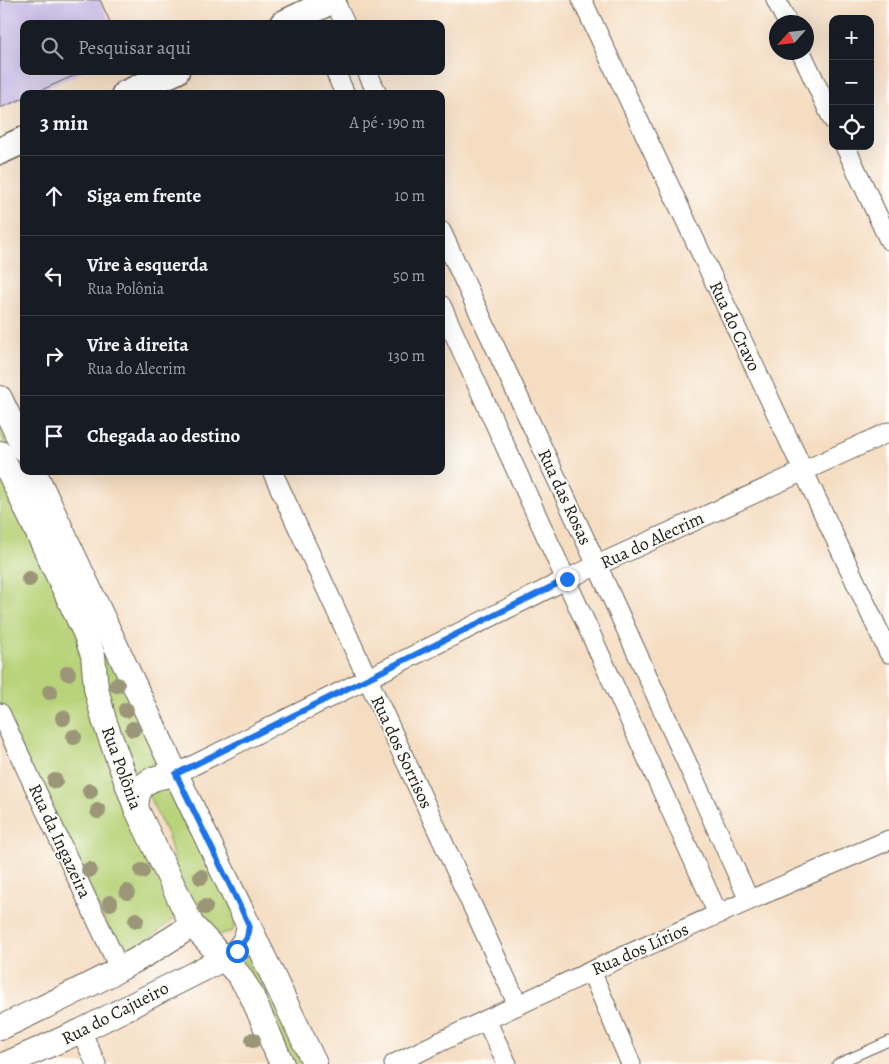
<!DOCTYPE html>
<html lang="pt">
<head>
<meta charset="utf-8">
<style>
	body { margin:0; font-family:Alegreya,serif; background:#20242c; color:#f1f3f6 }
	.controls { position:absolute; right:15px; top:15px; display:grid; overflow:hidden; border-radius:10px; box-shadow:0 5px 20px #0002 }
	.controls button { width:45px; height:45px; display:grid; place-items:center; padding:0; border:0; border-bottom:1px solid #363941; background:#171b24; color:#f1f3f6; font:25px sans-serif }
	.compass { position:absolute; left:769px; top:15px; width:45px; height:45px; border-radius:50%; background:#171b24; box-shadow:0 5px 20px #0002; rotate:243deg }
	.stop { position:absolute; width:15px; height:15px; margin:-11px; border:4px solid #1a73e8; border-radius:50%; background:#fff }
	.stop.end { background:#1a73e8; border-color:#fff; box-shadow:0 1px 5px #0008 }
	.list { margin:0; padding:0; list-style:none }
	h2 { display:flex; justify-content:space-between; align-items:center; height:65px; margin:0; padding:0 20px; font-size:21px }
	h2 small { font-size:16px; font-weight:400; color:#9ea1a6 }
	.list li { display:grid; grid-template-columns:32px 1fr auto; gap:15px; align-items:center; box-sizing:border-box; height:80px; padding:0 20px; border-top:1px solid #363941 }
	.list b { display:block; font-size:19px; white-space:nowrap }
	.list p { margin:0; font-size:16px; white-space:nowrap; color:#9ea1a6 }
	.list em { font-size:16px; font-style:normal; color:#9ea1a6 }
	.icon { flex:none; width:28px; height:28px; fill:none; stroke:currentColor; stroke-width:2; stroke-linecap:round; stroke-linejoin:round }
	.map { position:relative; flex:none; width:889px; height:1064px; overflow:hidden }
	.search { position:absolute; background:#171b24; box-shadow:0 5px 20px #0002; left:20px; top:20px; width:425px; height:55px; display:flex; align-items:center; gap:12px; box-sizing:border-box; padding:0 18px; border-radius:10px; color:#9ea1a6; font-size:19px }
	.panel { position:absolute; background:#171b24; box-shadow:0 5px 20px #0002; left:20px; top:90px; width:425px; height:385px; border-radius:10px }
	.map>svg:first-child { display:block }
	.green { fill:#b8d379; stroke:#6a784a }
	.building { fill:#c5b8e5 }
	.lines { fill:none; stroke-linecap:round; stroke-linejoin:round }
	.service-casing { stroke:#686056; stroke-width:11 }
	.minor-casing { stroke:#686056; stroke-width:21 }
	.tertiary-casing { stroke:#686056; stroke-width:26 }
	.secondary-casing { stroke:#686056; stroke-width:29 }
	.service { stroke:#fff; stroke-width:9 }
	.minor { stroke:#fff; stroke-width:19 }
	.tertiary { stroke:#fff; stroke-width:24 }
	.secondary { stroke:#fff; stroke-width:26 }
	.tree { fill:#9c9679 }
	.route { stroke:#1a73e8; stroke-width:6 }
	.labels { text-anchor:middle; stroke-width:4; stroke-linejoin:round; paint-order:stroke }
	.street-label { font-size:18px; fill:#1c1c1c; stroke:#fdfcf7 }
</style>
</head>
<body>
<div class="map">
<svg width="889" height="1064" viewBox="0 0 889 1064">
	<rect width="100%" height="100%" fill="#fdfcf7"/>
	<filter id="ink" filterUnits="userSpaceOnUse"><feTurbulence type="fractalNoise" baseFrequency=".02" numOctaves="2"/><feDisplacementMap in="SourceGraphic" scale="10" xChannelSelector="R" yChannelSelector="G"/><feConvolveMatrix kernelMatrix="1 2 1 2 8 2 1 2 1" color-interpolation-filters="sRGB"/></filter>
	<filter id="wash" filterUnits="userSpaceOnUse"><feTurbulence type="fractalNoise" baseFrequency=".0096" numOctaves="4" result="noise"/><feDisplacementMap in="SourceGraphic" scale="20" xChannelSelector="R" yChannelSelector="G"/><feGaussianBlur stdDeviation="1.12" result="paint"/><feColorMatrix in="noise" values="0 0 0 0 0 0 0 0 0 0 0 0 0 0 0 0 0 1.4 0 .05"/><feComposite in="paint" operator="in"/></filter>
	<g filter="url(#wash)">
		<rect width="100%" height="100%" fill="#f5ddc2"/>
		<g class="green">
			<path d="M0 408 24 460V471L161 766 129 777 19 471 0 433Z"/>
			<path d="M0 468 91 656 178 915 124 960 0 705Z"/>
			<path d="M167 786 183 818 238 915 233 931 211 937 177 872 168 836 148 795Z"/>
			<path d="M248 943 305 1064H289L246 963 237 958Z"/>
		</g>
		<g id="blocks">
			<path class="building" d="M0 0H100L111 24H24V71H84L33 94H24V98L0 108Z"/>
		</g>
	</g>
	<g filter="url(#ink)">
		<use href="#blocks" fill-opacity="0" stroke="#686056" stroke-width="1"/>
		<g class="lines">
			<g class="service-casing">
				<path id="service" d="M837 1064 889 1041"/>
			</g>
			<g class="minor-casing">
				<g id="minor">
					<path d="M334 0 345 24"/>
					<path d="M582 0 889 653"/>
					<path d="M776 0 787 22"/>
					<path d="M801 52 833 120"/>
					<path d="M335 71 345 94"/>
					<path d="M367 71 377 94"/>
					<path d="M845 146 889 240"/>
					<path d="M441 231 597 565 749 900"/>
					<path d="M441 305 718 914"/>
					<path d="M272 471 518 1005"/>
					<path d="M0 713 120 970"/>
					<path d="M176 774 567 579 889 432"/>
					<path d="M591 971 631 1064"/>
					<path d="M486 1020 507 1064"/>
					<path d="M81 1031 96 1064"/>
					<path d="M394 1064C557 985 722 911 889 840"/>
				</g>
			</g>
			<g class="tertiary-casing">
				<g id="tertiary">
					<path d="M0 398 24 449"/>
					<path d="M0 453 85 633 93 655 96 688 104 720 136 808 192 925 238 974 250 992 282 1064"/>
					<path d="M34 471 176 774 315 1064"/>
					<path d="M136 808C137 803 137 796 139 792 145 778 163 776 176 774"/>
					<path d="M0 1028C66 996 132 967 192 925"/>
					<path d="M6 1064 81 1031 231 955C243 947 247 938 249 925"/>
				</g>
			</g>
			<g class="secondary-casing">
				<g id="secondary">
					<path d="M283 24 333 0"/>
					<path d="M125 94 176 71"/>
					<path d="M0 151 24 140"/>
				</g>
			</g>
			<use href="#service" class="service"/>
			<use href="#minor" class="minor"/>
			<use href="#tertiary" class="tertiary"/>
			<use href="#secondary" class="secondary"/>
		</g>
		<g class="tree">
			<circle cx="29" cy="579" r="8"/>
			<circle cx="68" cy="673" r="8"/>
			<circle cx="117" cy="685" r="8"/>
			<circle cx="50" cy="692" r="8"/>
			<circle cx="126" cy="710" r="8"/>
			<circle cx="63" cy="718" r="8"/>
			<circle cx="133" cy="729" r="8"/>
			<circle cx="74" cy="737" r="8"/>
			<circle cx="55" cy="781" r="8"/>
			<circle cx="90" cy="791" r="8"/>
			<circle cx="98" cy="811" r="8"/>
			<circle cx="89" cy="870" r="8"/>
			<circle cx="142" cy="871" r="8"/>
			<circle cx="201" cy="877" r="8"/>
			<circle cx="127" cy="892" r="8"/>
			<circle cx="110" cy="903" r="8"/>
			<circle cx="205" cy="907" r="8"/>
			<circle cx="136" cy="920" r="8"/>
			<circle cx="253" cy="1040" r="8"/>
		</g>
	</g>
	<g class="lines" filter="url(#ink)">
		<path class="route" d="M237 951 247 938 249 925 176 774 567 579"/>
	</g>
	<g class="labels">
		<g class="street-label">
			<text transform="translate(735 326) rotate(65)" y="6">Rua do Cravo</text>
			<text transform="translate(565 497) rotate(65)" y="6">Rua das Rosas</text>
			<text transform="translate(652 540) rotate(-25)" y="6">Rua do Alecrim</text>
			<text transform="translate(402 752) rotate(65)" y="6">Rua dos Sorrisos</text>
			<text transform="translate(122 768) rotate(70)" y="6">Rua Polônia</text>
			<text transform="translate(60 841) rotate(65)" y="6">Rua da Ingazeira</text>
			<text transform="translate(640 949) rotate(-24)" y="6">Rua dos Lírios</text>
			<text transform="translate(115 1013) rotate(-27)" y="6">Rua do Cajueiro</text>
		</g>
	</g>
</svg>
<div class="controls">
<button>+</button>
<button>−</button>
<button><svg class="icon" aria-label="locate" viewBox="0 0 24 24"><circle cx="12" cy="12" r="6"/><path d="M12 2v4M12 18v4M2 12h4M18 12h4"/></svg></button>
</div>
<svg class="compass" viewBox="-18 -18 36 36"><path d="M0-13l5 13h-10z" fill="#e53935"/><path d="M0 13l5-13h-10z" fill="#9ea1a6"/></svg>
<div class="stop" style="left:237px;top:951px"></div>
<div class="stop end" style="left:567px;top:579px"></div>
<div class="search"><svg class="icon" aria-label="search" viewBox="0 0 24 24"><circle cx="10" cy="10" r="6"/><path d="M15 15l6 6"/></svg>Pesquisar aqui</div>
<section class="panel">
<h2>3 min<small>A pé · 190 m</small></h2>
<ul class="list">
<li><svg class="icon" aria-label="ahead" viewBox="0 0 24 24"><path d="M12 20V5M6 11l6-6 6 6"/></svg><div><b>Siga em frente</b></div><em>10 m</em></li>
<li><svg class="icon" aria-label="left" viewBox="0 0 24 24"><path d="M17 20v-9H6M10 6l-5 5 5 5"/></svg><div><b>Vire à esquerda</b><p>Rua Polônia</p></div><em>50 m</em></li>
<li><svg class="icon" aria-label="right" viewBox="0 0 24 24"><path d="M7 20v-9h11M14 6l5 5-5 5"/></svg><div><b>Vire à direita</b><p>Rua do Alecrim</p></div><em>130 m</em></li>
<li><svg class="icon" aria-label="arrive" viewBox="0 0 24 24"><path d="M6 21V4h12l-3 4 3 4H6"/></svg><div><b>Chegada ao destino</b></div></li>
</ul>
</section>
</div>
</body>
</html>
